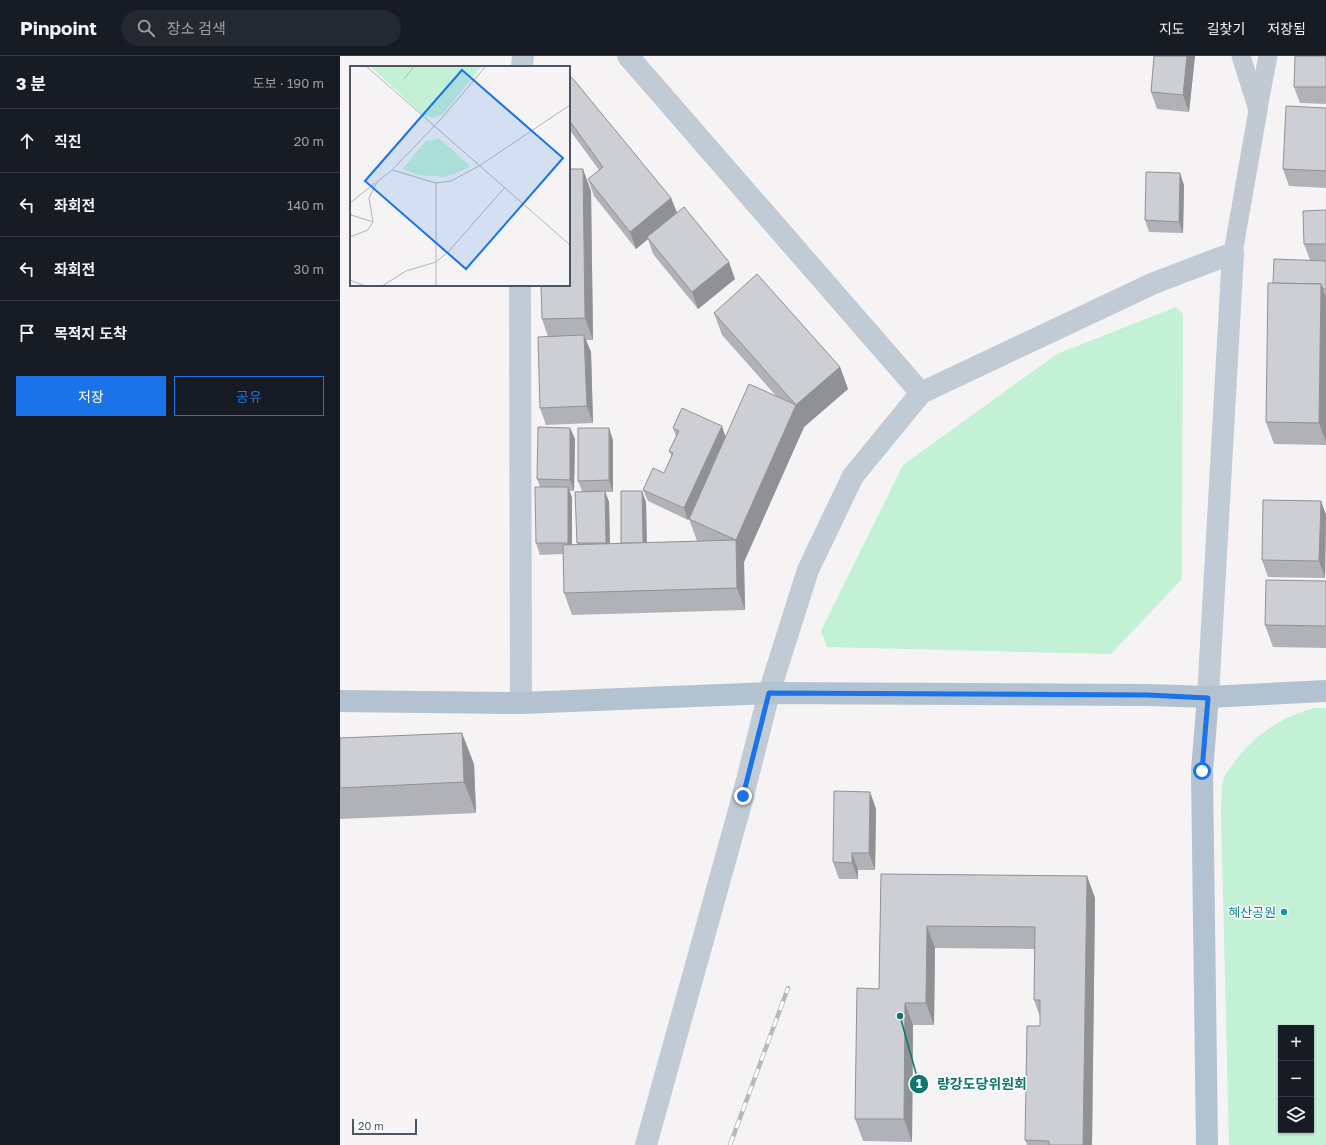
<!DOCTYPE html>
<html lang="ko">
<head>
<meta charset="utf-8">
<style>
	body { margin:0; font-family:"Golos Text","Noto Sans KR",sans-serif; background:#242831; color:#f1f3f6 }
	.controls { position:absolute; right:12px; bottom:12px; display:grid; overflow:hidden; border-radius:0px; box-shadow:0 1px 3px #0004 }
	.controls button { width:36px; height:36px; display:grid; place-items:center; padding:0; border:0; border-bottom:1px solid #363941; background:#171b24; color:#f1f3f6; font:20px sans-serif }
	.scale { position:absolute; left:12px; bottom:10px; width:65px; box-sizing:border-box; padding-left:4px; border:2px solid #4a5661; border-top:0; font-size:11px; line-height:14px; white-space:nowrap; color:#4a5661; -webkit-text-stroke:3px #fff; paint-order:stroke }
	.stop { position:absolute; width:12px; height:12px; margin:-9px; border:3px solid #1a73e8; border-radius:50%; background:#fff }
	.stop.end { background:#1a73e8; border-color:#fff; box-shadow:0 1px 4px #0008 }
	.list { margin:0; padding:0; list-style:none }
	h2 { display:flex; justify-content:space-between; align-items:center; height:52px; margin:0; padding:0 16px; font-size:17px }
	h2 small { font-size:13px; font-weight:400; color:#9ea1a6 }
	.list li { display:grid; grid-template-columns:26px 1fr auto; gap:12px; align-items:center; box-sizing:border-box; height:64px; padding:0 16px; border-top:1px solid #363941 }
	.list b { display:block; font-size:15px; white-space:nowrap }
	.list em { font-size:13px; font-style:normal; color:#9ea1a6 }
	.actions { display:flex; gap:8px; padding:12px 16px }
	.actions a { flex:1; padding:9px 0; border:1px solid #1a73e8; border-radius:0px; text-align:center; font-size:14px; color:#1a73e8 }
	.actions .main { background:#1a73e8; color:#fff }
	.icon { flex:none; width:22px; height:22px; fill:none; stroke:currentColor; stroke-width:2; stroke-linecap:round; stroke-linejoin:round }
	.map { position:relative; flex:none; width:986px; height:1089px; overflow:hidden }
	header { display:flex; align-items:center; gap:24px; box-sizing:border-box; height:56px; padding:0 20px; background:#171b24; border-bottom:1px solid #363941 }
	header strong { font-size:19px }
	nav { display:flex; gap:22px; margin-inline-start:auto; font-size:14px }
	.search { width:280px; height:36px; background:#242831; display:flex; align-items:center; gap:10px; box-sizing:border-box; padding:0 14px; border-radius:22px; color:#9ea1a6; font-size:15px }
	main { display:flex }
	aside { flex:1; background:#171b24 }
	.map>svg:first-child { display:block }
	.green { fill:#c3f1d5; fill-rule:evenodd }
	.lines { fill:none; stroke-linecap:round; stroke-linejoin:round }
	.street { stroke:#c1cad2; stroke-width:19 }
	.secondary { stroke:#c1cbd6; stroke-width:22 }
	.primary { stroke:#b3c2d1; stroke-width:22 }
	.rail-casing { stroke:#b5b8bd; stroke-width:4.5 }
	.rail { stroke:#fff; stroke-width:3; stroke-dasharray:9; stroke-linecap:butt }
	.wall { fill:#b0b2b7 }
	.shaded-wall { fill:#909195 }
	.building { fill:#cdcfd5; stroke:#909195 }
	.route { stroke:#1a73e8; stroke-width:5 }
	.culture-dot { fill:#0f9aa8; stroke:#fff; stroke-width:1.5 }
	.labels { text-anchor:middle; stroke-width:3; stroke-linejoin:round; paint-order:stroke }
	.culture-label { font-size:13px; fill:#0d838f; stroke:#fff; text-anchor:end }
	.inset-road { fill:none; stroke:#b1b4b9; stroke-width:1 }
	.view { fill:#1a73e8; fill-opacity:0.15; stroke:#1a73e8; stroke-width:2 }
	.inset-edge { fill:none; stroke:#4a5661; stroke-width:2 }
	.leader { fill:none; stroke:#0f766e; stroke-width:1.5 }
	.callout-dot { fill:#0f766e; stroke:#fff; stroke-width:1.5 }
	.mark-label { font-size:12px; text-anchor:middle; font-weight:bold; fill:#fff }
	.callout-label { font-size:14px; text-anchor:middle; font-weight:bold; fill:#0f766e; stroke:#fff; stroke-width:3; stroke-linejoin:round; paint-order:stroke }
</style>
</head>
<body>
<header>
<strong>Pinpoint</strong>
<div class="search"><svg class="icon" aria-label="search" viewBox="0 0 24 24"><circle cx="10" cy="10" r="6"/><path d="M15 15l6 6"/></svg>장소 검색</div>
<nav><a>지도</a><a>길찾기</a><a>저장됨</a></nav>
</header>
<main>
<aside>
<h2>3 분<small>도보 · 190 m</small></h2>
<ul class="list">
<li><svg class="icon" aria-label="ahead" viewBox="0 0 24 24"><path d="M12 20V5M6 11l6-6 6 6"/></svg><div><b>직진</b></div><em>20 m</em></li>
<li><svg class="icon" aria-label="left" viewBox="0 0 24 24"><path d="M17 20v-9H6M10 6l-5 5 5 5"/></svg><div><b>좌회전</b></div><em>140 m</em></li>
<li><svg class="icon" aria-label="left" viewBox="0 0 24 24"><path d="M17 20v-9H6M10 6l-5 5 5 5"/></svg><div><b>좌회전</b></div><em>30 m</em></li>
<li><svg class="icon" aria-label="arrive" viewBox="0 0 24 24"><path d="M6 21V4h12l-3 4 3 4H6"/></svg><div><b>목적지 도착</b></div></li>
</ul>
<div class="actions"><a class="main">저장</a><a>공유</a></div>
</aside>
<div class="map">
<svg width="986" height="1089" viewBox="0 0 986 1089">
	<rect width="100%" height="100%" fill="#f5f3f3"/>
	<g class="green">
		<path d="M836 251 843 258 842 523 771 598 487 591 481 575 563 409 717 298Z"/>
		<path d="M974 652H986V1089H889L881 755C882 744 881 731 884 721 886 717 890 712 893 708 913 680 941 661 974 652ZM941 972H971V1074H941Z"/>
	</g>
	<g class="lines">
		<g class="street">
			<path d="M918 52 928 0"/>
			<path d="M893 197 918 54 901 0"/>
		</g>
		<g class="secondary">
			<path d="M288 0 581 337"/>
			<path d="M182 11 183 0"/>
			<path d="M180 229 181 647"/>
			<path d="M306 1089 403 740 429 637 468 514 513 420 581 337 814 227 893 197 868 641"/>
		</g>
		<g class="primary">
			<path d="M0 645 181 647 429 637 808 639 868 641 986 635"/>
			<path d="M867 1089 862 715 868 641"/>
		</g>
		<g class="rail-casing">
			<path id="rail" d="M390 1089 448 932"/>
		</g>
		<use href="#rail" class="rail"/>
	</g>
	<g class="wall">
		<path d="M814 0H855L849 56 817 53 811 36Z"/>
		<path d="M986 0V48L960 47 954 31Z"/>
		<path d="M229 19 331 142 337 157 395 223 358 253 313 198 308 183 296 193 254 140 248 123 259 114 229 73 230 113 251 135 253 284H246L251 296 253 367 206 369 200 352 208 281 202 263 229 229Z"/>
		<path d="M986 52V132L949 130 943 113Z"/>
		<path d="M844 129 843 177 809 176 805 164Z"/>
		<path d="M986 154V389L934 388 926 366 933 227 970 204 964 188Z"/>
		<path d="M374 257 500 311 508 333 464 371 404 506 405 554 232 559 224 537 223 498 200 499 196 487 200 431 197 423 230 372 235 383 234 435H230L232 442V489H237V487L242 435 238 425 273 384V436H265L269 446 270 488 281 487 306 446 307 487 357 485 349 463 348 464 308 445 303 434 324 417 332 401 329 395 336 380 333 372 385 381 437 341 382 279Z"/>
		<path d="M981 445 986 459 985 522 928 521 922 504Z"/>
		<path d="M986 525V592L933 591 925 569Z"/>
		<path d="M0 682 134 708 136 757 0 763Z"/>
		<path d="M530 736 536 753 535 814H518V823H499L493 806Z"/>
		<path d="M541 818 747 820 755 842 752 1089H687L685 1084 700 970V961L694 944V893L595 892 594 969H573L572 1086 523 1085 515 1063 539 933Z"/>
	</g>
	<g class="shaded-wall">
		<path d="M847 0H855L849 56 843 39Z"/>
		<path d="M229 73 231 135 229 131Z"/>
		<path d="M243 113 251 135 253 284 245 262Z"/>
		<path d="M840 117 844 129 843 177 839 166Z"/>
		<path d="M331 142 338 159 307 181 308 183 296 193 290 176Z"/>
		<path d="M389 206 395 223 358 253 352 236Z"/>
		<path d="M981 228 986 241V386L979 367Z"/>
		<path d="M244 279 251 296 253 367 247 350Z"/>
		<path d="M500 311 508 333 464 371 404 506 405 554 397 532 396 484 456 349Z"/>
		<path d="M382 370 386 382 348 464 344 452Z"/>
		<path d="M230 372 235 383 234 435 230 424Z"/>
		<path d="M269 372 273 384V436L269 424Z"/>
		<path d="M228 431 232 442V498L228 487Z"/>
		<path d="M265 435 269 446 270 498 266 487Z"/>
		<path d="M302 435 306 446 307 501 303 489Z"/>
		<path d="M981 445 986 459 985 522 979 505Z"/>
		<path d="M122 677 134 708 136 757 124 726Z"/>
		<path d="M530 736 536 753 535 814 529 797Z"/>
		<path d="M512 797 518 814V823L512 807Z"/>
		<path d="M747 820 755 842 752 1089H743Z"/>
		<path d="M587 870 595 892 594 969 586 947Z"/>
		<path d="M565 947 573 969 572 1086 564 1063Z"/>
	</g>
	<g class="building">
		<path d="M814 0H847L843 39 811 36Z"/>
		<path d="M955 0H986V31H954Z"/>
		<path d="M229 19 234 24 331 142 290 176 248 123 263 111 229 64Z"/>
		<path d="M946 50 986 52V115L943 113Z"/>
		<path d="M229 113H243L245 262 202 263 201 229H229Z"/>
		<path d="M806 116 840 117 839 166 805 164Z"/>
		<path d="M344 151 389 206 352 236 307 181Z"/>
		<path d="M986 154V188H964L963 155Z"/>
		<path d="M934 203 986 205V233H983L981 228 933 227Z"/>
		<path d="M417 218 500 311 456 349 374 257Z"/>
		<path d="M928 227 981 228 979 367 926 366Z"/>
		<path d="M244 279 247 350 200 352 198 281Z"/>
		<path d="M409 328 456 349 396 484 349 463Z"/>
		<path d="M342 352 382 370 344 452 303 434 313 412 324 417 333 397 329 395 339 375 333 372Z"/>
		<path d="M198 371 230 372V424L197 423Z"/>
		<path d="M238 372H269V424L238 425Z"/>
		<path d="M195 431H228V487H196Z"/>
		<path d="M265 435 266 487H237L235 436Z"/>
		<path d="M281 435H302L303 487H281Z"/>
		<path d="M923 444 981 445 979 505 922 504Z"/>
		<path d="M396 484 397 532 224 537 223 489Z"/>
		<path d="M926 524 986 525V570L925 569Z"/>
		<path d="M122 677 124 726 0 732V682Z"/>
		<path d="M494 735 530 736 529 797H512V807L493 806Z"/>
		<path d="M541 818 747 820 743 1089H709V1085L685 1084 687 970H700V944H694L695 871 587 870 586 947H565L564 1063H515L517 932 539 933Z"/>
	</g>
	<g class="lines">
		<path class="route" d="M403 740 429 637 808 639 868 642 862 715"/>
	</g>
	<circle class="culture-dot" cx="944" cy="856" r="4"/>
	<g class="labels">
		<g class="culture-label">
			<text x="936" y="861">혜산공원</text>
		</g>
	</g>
	<g transform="translate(10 10)">
		<rect width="220" height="220" fill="#f5f3f3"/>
		<path d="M20 0H132L93 48 83 52 74 50ZM90 73 119 99 118 102 95 111 69 109 53 103 76 75Z" fill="#c3f1d5"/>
		<path class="inset-road" d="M16 0 220 179M54 13 64 0M129 100 220 39M129 100 101 115 86 117 42 104 91 53 136 0M86 117V220M0 137 25 117M0 143 1 149 23 156M0 171 18 164 23 156 19 132 27 116 42 104M0 214 15 220M32 220 56 205 86 196 99 185 155 121"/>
		<path class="view" d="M112 4 213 92 116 203 15 115Z"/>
		<rect width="220" height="220" class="inset-edge"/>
	</g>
	<path class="leader" d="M560 960L579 1028"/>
	<g class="callout-dot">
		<circle cx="560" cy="960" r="4"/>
		<circle cx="579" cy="1028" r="10"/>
	</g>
	<g class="mark-label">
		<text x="579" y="1032">1</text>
	</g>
	<g class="callout-label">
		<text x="642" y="1033">량강도당위원회</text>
	</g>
</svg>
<div class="controls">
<button>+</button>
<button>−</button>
<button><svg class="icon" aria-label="layers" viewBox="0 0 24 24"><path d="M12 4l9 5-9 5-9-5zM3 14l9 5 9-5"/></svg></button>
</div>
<div class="scale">20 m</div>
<div class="stop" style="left:862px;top:715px"></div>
<div class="stop end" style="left:403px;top:740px"></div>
</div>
</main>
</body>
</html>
